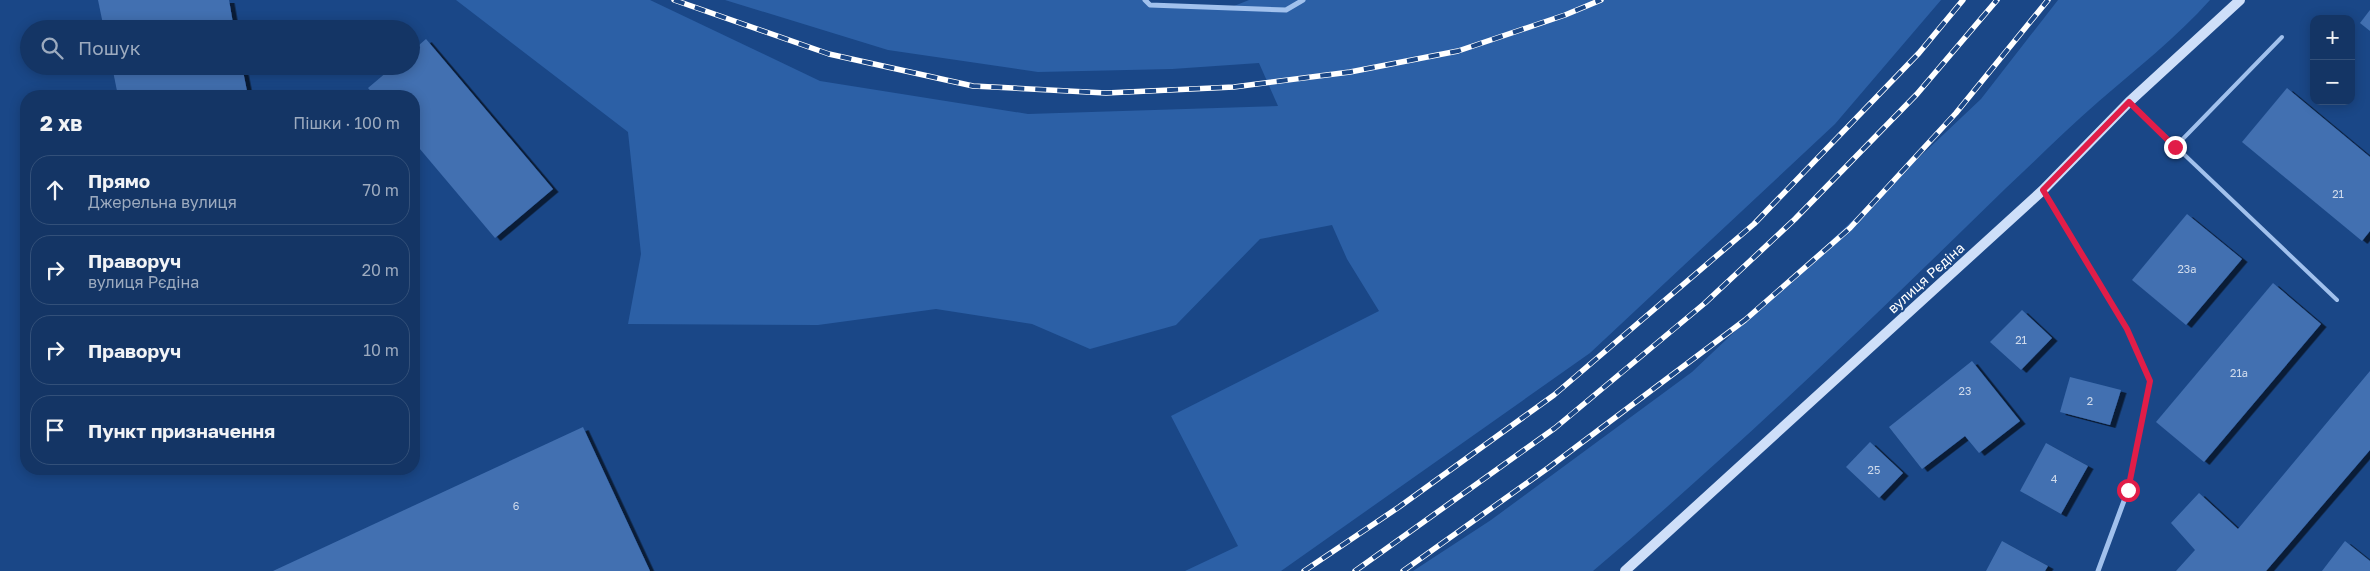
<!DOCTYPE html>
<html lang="uk">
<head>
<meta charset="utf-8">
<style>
	body { margin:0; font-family:"Golos Text",sans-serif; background:#1d3d6b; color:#f1f3f6 }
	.controls { position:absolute; right:15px; top:15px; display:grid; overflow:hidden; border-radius:10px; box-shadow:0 2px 12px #0003 }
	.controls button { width:45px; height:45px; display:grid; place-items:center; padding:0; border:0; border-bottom:1px solid #335079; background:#143565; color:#f1f3f6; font:25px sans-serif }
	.stop { position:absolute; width:15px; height:15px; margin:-11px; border:4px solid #e11d48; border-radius:50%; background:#fff }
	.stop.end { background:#e11d48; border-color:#fff; box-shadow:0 1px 5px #0008 }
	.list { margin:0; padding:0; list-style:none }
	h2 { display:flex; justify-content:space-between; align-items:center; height:65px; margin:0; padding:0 20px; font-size:21px }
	h2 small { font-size:16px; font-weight:400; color:#9dabbf }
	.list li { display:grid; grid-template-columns:32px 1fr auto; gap:15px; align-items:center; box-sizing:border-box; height:70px; margin:0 10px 10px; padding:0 10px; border:1px solid #335079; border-radius:20px }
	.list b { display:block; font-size:19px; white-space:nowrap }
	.list p { margin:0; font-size:16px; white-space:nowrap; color:#9dabbf }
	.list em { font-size:16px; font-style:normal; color:#9dabbf }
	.icon { flex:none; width:28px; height:28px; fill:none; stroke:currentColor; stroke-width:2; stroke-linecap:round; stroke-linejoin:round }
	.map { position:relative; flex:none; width:2370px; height:571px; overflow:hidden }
	.search { position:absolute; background:#143565; box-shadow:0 2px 12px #0003; left:20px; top:20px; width:400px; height:55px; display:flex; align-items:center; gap:12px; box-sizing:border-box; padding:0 18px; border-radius:28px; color:#9dabbf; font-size:19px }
	.panel { position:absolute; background:#143565; box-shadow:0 2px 12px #0003; left:20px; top:90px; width:400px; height:385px; border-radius:20px }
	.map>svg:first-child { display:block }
	.green { fill:#2c60a6 }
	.building { fill:#4270b1; filter:url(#shadow) }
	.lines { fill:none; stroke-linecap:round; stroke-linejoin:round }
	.path { stroke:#a1c1ed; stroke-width:3; stroke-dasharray:2.5 4; stroke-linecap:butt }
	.lane { stroke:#a1c1ed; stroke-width:4 }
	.street { stroke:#a1c1ed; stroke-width:5 }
	.secondary { stroke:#cedff9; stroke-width:10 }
	.rail-casing { stroke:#fff; stroke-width:5.5 }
	.rail { stroke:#1a4787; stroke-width:4; stroke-dasharray:11; stroke-linecap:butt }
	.route { stroke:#e11d48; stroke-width:6 }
	.labels { text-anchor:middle; stroke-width:4; stroke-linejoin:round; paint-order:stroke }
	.number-label { font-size:11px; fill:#d0dbec }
	.street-label { font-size:14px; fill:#fff; stroke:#1a4787 }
</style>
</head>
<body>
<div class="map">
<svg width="2370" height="571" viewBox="0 0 2370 571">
	<defs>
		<filter id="shadow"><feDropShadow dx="5.5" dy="3" stdDeviation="0" flood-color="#0009"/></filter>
	</defs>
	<rect width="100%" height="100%" fill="#1a4787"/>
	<g class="green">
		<path d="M456 0H650L820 81 1028 114 1278 106 1259 63 1172 69 1038 72 888 50 725 0H1144L1150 5 1234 6 1249 0H1941L1835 124 1590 353 1281 571H1185L1238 546 1171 416 1379 311 1347 259 1332 225 1260 239 1176 325 1090 349 1032 324 936 309 818 325 628 324 641 254 628 132Z"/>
		<path d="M2058 0H2210C2176 38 2136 69 2098 102 2066 130 2036 160 2005 189 1871 320 1736 450 1593 571H1413L1491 520 1692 372 1981 99Z"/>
	</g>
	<g class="building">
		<path d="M98 0H229L234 29H104Z"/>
		<path d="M2370 10V31L2360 23Z"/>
		<path d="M426 39 553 189 495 238 414 142V96H375L368 88 394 66H411V52Z"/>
		<path d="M112 66H242L248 96H118Z"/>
		<path d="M2287 88 2370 157V231L2362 241 2242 142Z"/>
		<path d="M2187 214 2242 259 2186 325 2132 280Z"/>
		<path d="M2273 283 2321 324 2204 462 2156 422Z"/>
		<path d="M2022 310 2052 338 2021 370 1990 342Z"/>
		<path d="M1972 361 2020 421 1979 453 1965 436 1922 469 1889 427Z"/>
		<path d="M2370 371V450L2266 571H2176L2195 550 2171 523 2199 493 2238 529Z"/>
		<path d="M2070 377 2121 390 2110 425 2060 412Z"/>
		<path d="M583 427 650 571H273Z"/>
		<path d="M1870 442 1903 473 1879 498 1846 467Z"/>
		<path d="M2046 443 2088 466 2061 514 2020 491Z"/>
		<path d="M2002 541 2048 566 2045 571H1986Z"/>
		<path d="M2345 541 2370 561V571H2322Z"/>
	</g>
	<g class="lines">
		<path class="path" d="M2055 210 2127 329 2150 381 2132 472"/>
		<g class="lane">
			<path d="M2129 102 2337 300"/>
			<path d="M2175 147 2282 37"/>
		</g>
		<g class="street">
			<path d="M1145 0 1150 5 1286 10 1303 0"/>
			<path d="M2098 571 2128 490"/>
		</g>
		<path class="secondary" d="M1625 571 2043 190 2129 102 2240 0"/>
		<g class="rail-casing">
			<g id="rail">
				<path d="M674 0 829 54 973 86 1106 93 1234 87 1350 72 1458 51 1565 15 1601 0"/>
				<path d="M1304 571 1399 507 1554 395 1754 224 1919 53 1963 0"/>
				<path d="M1355 571 1555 428 1705 303 1795 219 1917 94 1997 0"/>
				<path d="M1403 571 1548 468 1745 320 1850 228 1956 113 2048 0"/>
			</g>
		</g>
		<use href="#rail" class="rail"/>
	</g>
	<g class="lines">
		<path class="route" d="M2128 490 2150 381 2127 329 2043 190 2129 102 2175 147"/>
	</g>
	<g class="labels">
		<g class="number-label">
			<text x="2338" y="198">21</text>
			<text x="2187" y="273">23а</text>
			<text x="2021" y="344">21</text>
			<text x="2239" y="377">21а</text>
			<text x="1965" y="395">23</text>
			<text x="2090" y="405">2</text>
			<text x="1874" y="474">25</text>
			<text x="2054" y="483">4</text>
			<text x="516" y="510">6</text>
		</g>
		<g class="street-label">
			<text transform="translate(1926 278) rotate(-42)" y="5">вулиця Рєдіна</text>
		</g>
	</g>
</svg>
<div class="controls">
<button>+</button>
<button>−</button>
</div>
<div class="stop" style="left:2128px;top:490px"></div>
<div class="stop end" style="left:2175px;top:147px"></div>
<div class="search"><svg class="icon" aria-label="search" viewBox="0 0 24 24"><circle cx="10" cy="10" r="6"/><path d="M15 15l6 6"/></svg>Пошук</div>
<section class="panel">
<h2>2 хв<small>Пішки · 100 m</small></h2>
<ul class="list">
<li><svg class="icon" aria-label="ahead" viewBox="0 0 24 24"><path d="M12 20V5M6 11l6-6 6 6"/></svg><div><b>Прямо</b><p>Джерельна вулиця</p></div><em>70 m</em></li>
<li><svg class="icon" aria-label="right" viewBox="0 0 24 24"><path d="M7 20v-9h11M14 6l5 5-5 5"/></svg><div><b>Праворуч</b><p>вулиця Рєдіна</p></div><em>20 m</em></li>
<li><svg class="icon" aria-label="right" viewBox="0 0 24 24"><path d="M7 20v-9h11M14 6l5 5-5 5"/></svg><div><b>Праворуч</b></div><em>10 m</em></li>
<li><svg class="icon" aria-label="arrive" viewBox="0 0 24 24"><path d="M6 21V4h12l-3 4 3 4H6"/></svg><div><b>Пункт призначення</b></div></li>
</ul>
</section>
</div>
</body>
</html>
